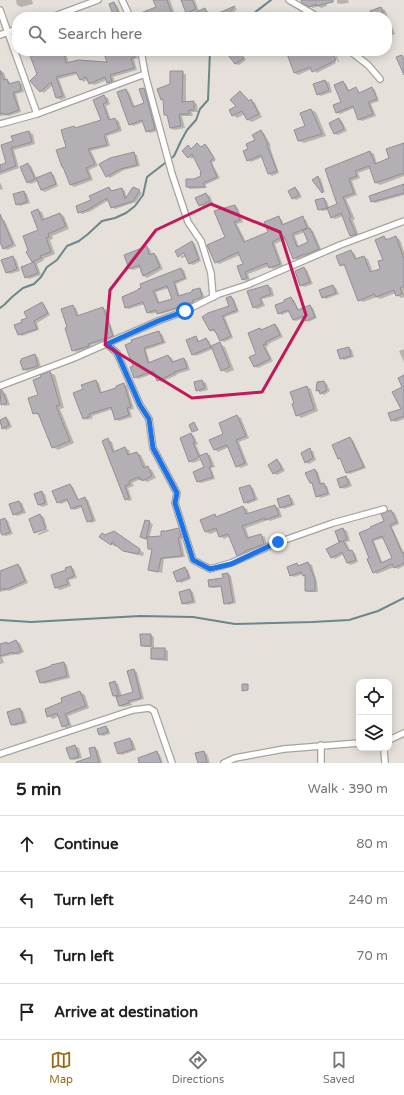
<!DOCTYPE html>
<html lang="en">
<head>
<meta charset="utf-8">
<style>
	body { margin:0; font-family:"Varela Round",sans-serif; background:#f6f6f6; color:#202124 }
	.controls { position:absolute; right:12px; bottom:12px; display:grid; overflow:hidden; border-radius:8px; box-shadow:0 2px 10px #0003 }
	.controls button { width:36px; height:36px; display:grid; place-items:center; padding:0; border:0; border-bottom:1px solid #e0e0e0; background:#fff; color:#202124; font:20px sans-serif }
	.stop { position:absolute; width:12px; height:12px; margin:-9px; border:3px solid #1a73e8; border-radius:50%; background:#fff }
	.stop.end { background:#1a73e8; border-color:#fff; box-shadow:0 1px 4px #0008 }
	.list { margin:0; padding:0; list-style:none }
	h2 { display:flex; justify-content:space-between; align-items:center; height:52px; margin:0; padding:0 16px; font-size:17px }
	h2 small { font-size:13px; font-weight:400; color:#757577 }
	.list li { display:grid; grid-template-columns:26px 1fr auto; gap:12px; align-items:center; box-sizing:border-box; height:56px; padding:0 16px; border-top:1px solid #e0e0e0 }
	.list b { display:block; font-size:15px; white-space:nowrap }
	.list em { font-size:13px; font-style:normal; color:#757577 }
	.icon { flex:none; width:22px; height:22px; fill:none; stroke:currentColor; stroke-width:2; stroke-linecap:round; stroke-linejoin:round }
	.map { position:relative; flex:none; width:404px; height:763px; overflow:hidden }
	.search { position:absolute; background:#fff; box-shadow:0 2px 10px #0003; left:12px; right:12px; top:12px; height:44px; display:flex; align-items:center; gap:10px; box-sizing:border-box; padding:0 14px; border-radius:16px; color:#757577; font-size:15px }
	.sheet { height:276px; background:#fff }
	nav { display:flex; justify-content:space-around; align-items:center; box-sizing:border-box; height:56px; border-top:1px solid #e0e0e0; background:#fff; font-size:11px; color:#757577 }
	nav a { display:grid; justify-items:center; gap:2px }
	nav .on { color:#986a19 }
	.map>svg:first-child { display:block }
	.shadow { fill:#0003; fill-rule:evenodd }
	.lines { fill:none; stroke-linecap:round; stroke-linejoin:round }
	.stream { stroke:#6b878a; stroke-width:2 }
	.building { fill:#b3afb5; stroke:#938f96; fill-rule:evenodd }
	.minor-casing { stroke:#a8a39d; stroke-width:8 }
	.minor { stroke:#fff; stroke-width:5.5 }
	.route { stroke:#1a73e8; stroke-width:5 }
	.marked { fill:none; stroke:#c2185b; stroke-width:3; stroke-linejoin:round }
</style>
</head>
<body>
<div class="map">
<svg width="404" height="763" viewBox="0 0 404 763">
	<rect width="100%" height="100%" fill="#e5e0d9"/>
	<g class="shadow">
		<path d="M16 0H32L33 4 21 7 17 5Z"/>
		<path d="M154 0H171H170L176 17H146L157 8Z"/>
		<path d="M182 0H195L199 12 205 9 208 11 210 17H199L197 12 191 14 187 12Z"/>
		<path d="M304 0H325L327 6 321 8 318 6 313 8 303 2Z"/>
		<path d="M337 0H348L349 3 340 4 337 3Z"/>
		<path d="M114 3 117 5 122 17H115Z"/>
		<path d="M235 7 237 9 229 17H211Z"/>
		<path d="M381 8 385 10 395 34 387 37V17H373Z"/>
		<path d="M29 51H79L66 54 69 63H108L104 51H120L122 55 133 52 136 54 138 58 134 59 137 70 113 77 116 83 111 85 108 82 107 80 94 85 90 83 88 79 84 82 80 79 78 74 59 79 66 98 61 100 57 98 53 85 44 93 41 91 38 75Z"/>
		<path d="M234 51H239L246 60 239 65 236 64 229 55Z"/>
		<path d="M277 51H332L331 52 336 63 317 73 312 69 298 75 295 73 288 54 281 56 278 54Z"/>
		<path d="M359 51H370L371 55 366 56Z"/>
		<path d="M334 52 336 53 339 62H338Z"/>
		<path d="M1 71 4 73 7 81 10 82 11 84 19 82 22 84 24 92 16 94 21 112 9 116 6 115 0 116Z"/>
		<path d="M182 72 186 75V102H193L197 104 198 112H192L193 116H182L185 128 174 130 170 128 168 116 165 114 164 101 162 99Z"/>
		<path d="M325 81 329 82 332 92 321 96 318 94 314 85Z"/>
		<path d="M343 82 346 84 350 92 356 89 361 93 372 88 375 90 379 101 371 104 376 116 362 121 359 119 354 108 340 114 337 113 334 106 342 102Z"/>
		<path d="M144 89 147 91 158 131 150 133 147 131 144 122 133 126 130 124 126 90 129 92 135 107 145 103Z"/>
		<path d="M240 92 250 101 251 100 255 103 262 117 252 122 248 120 245 114 237 118 233 115 237 107Z"/>
		<path d="M104 96 108 98 110 104 106 106 111 120 115 119 119 121 122 131 107 136 110 146 91 151 98 166 89 170 93 180 74 187 71 185 68 147 74 127 77 129 102 121 94 100Z"/>
		<path d="M311 110 316 112 326 136 304 143 299 141 295 131 307 126 301 114Z"/>
		<path d="M338 119 342 121 347 131 338 135 335 134Z"/>
		<path d="M261 131 264 133 271 146 270 147 279 173 272 176 269 174 263 157 251 162 248 160 249 150Z"/>
		<path d="M29 132 33 134 35 144 14 150 19 168 0 175V166L7 164 2 145 14 142Z"/>
		<path d="M197 144 201 147 205 145 208 147 216 160 212 163 220 178 205 185 207 188 190 189 187 187 195 180 203 177V173L194 156 192 159 189 157 188 147 192 149Z"/>
		<path d="M404 144V176L380 185 376 183 371 168 358 173 360 178 352 181 357 195 346 199 355 219 353 220 359 236 355 238 351 236 343 216 335 219 331 217 328 210 322 211 319 209 324 199 327 201 329 208 339 205 326 170 370 152 374 154 377 164 390 159Z"/>
		<path d="M134 153 137 155 140 166 124 170 110 178 107 176Z"/>
		<path d="M28 165 31 166 37 179 51 173 54 175 58 186 45 192 41 190 38 181 31 184 27 182Z"/>
		<path d="M318 177 321 179 325 193 323 192Z"/>
		<path d="M0 182 3 189 0 190Z"/>
		<path d="M404 185V195L375 203 372 201Z"/>
		<path d="M109 188 113 192 122 189 125 191 127 198 134 188 142 193 136 202 115 209 112 207 109 200 91 211 82 214 79 212Z"/>
		<path d="M295 188 298 190 302 197 296 200 293 198Z"/>
		<path d="M24 192 27 194 30 203 20 206 17 204Z"/>
		<path d="M206 194 210 196 213 203 203 207 200 205Z"/>
		<path d="M235 206 238 208 243 222 237 224 246 242 269 232 279 217 282 220 284 225 302 218 306 220 310 229 313 231 322 251 298 260 294 258 286 239 275 244 283 266 273 269 269 266 248 274 250 280 246 281 243 279 244 265 240 255 219 264 216 262 226 238ZM305 232 309 242 299 247 295 236Z"/>
		<path d="M38 210 42 212 45 220 60 214 64 216 69 229 52 236 53 239 50 240 55 254 43 259 44 260 37 264 41 275 29 279 26 277 22 268 35 263 32 262 39 231Z"/>
		<path d="M2 219 5 221 16 246 7 250 4 248 0 240V220Z"/>
		<path d="M384 237 389 240 396 237 400 240 404 252V297L401 298 397 295 396 293 380 299 377 297 363 302 359 300 346 267 341 265 351 251 355 254 357 259 364 257 368 259 373 272 382 269 384 260Z"/>
		<path d="M192 242 195 244 201 261 193 265 189 263 186 256 182 258 180 257 189 252Z"/>
		<path d="M147 247 150 249 152 255 154 254 157 256 163 269 147 278 144 276 141 267 133 270 129 268Z"/>
		<path d="M12 257 16 259 20 271 10 274 7 272Z"/>
		<path d="M304 268 307 270 313 284 304 287 301 285Z"/>
		<path d="M181 269 184 270 187 279 176 284 180 297 194 293 199 289 202 291 205 298 195 301V304L161 314 158 312 151 314 148 312 145 304 129 309 126 308 139 291ZM169 288 173 300 160 304 156 292Z"/>
		<path d="M268 286 272 288 274 296 262 299 265 306 257 309 254 307 248 292Z"/>
		<path d="M333 286 336 288 339 294 326 299 323 297Z"/>
		<path d="M231 297 234 299 239 312 225 317 233 338 224 342 221 340 216 331 214 332 211 330 203 317 230 306Z"/>
		<path d="M291 298 294 300 299 310 310 306 313 308 317 318 308 322 304 318 296 321 293 320 290 311 282 315 279 313 286 302Z"/>
		<path d="M42 303 44 304 50 315 37 323 39 330 22 336 19 334 23 323Z"/>
		<path d="M73 306 76 308 79 316 103 308 106 310 115 338 91 345 92 347 76 352 73 350 69 327Z"/>
		<path d="M275 325 278 327 283 337 268 344 269 345 266 347 273 361 258 368 254 366 257 355 260 329 262 331Z"/>
		<path d="M159 333 162 334 166 343 146 350 150 363 168 356 172 358 174 362 184 359 187 361 190 370 177 374V375L161 382 158 380 155 373 138 379 135 377 134 366 126 345Z"/>
		<path d="M196 337 198 339 200 343 206 339 209 341 212 347 220 344 225 347 234 370 227 373 222 370 213 349 196 356 193 354Z"/>
		<path d="M349 348 352 350 354 357 344 360 341 358Z"/>
		<path d="M404 349V362L399 351Z"/>
		<path d="M35 355 38 357 41 367 27 371 24 370Z"/>
		<path d="M50 373 55 375 64 408 60 409 74 443 58 450 53 447 40 416 34 413 39 395Z"/>
		<path d="M404 377V419L396 422 392 420 402 409Z"/>
		<path d="M96 381 99 383 102 393 118 388 124 384 127 386 134 409 130 410 132 417 119 421 116 419 113 409 92 416 93 418 87 420 84 418V390Z"/>
		<path d="M202 381 206 383 208 390 200 392 197 390 195 383Z"/>
		<path d="M324 382 327 384 330 391 324 395 317 391 318 383Z"/>
		<path d="M307 387 311 389 318 411 301 418 297 415Z"/>
		<path d="M3 392 6 394 10 405 5 406 2 404 0 393Z"/>
		<path d="M237 416 241 418 249 438 239 442 248 465 241 468 237 466 229 447 218 452 214 449Z"/>
		<path d="M6 418 9 420 12 427 6 430 3 428 0 423V421Z"/>
		<path d="M191 434 194 436 198 444 196 445 201 456 207 454 210 455 215 467 211 468 215 479 201 483 198 482 194 472 205 468 201 457 195 454 194 456 201 460 193 463 190 461Z"/>
		<path d="M350 438 353 440 366 468 350 474 346 472 342 460 339 458 334 446Z"/>
		<path d="M108 440 112 442 115 452 125 448 129 450 131 456 137 453 141 455 147 468 152 470 156 478 147 482 141 479 132 483 134 486 128 488 132 500 129 501 125 499Z"/>
		<path d="M310 450 313 451 316 460 309 464 306 462Z"/>
		<path d="M277 461 280 462 285 471 277 475 274 473Z"/>
		<path d="M315 470 318 472 322 485 327 486 330 495 321 498 317 496 313 484 311 483Z"/>
		<path d="M346 477 349 479 352 486 344 489 341 487Z"/>
		<path d="M70 485 73 487 79 500 85 498 88 500 96 521 91 523 88 521 83 507 74 510 71 508 68 501 61 504 58 502Z"/>
		<path d="M250 486 253 488 258 500 248 504 245 502Z"/>
		<path d="M41 492 45 494 48 505 42 507 39 505Z"/>
		<path d="M289 496 292 498 295 505 284 509 281 507Z"/>
		<path d="M19 502 22 503 26 513 17 516 14 514Z"/>
		<path d="M275 506 279 508 282 517 270 521 268 520 246 528 249 538 260 535 265 537 267 546 241 557 237 555 230 536 224 539 220 536 218 531 210 534 206 532 215 515 217 517 243 507 247 509 249 514Z"/>
		<path d="M391 511 395 513 399 524 392 527 404 553V566L398 569 394 567 377 574 374 572 361 533 385 522ZM384 538 394 559 383 564 374 541Z"/>
		<path d="M40 515 44 517 47 528 36 532V533L30 519Z"/>
		<path d="M5 519 8 521 13 534 6 536 3 535 0 528V521Z"/>
		<path d="M145 521 153 524 149 538 162 537 178 530 182 531 183 539H181L185 557 164 559 162 573 149 569 152 550 149 548 148 540 145 539Z"/>
		<path d="M48 529 49 531 39 535 37 534Z"/>
		<path d="M343 529 347 531 350 541 346 542 351 552 355 553 358 562 351 565 347 563 344 554 335 559 332 557 341 542 340 541 336 532Z"/>
		<path d="M119 535 144 553 143 556 129 553 117 544 116 547 100 537Z"/>
		<path d="M308 563 312 565 317 582 318 592H309L306 591V577L303 574 294 577 291 575 297 564 300 566Z"/>
		<path d="M18 565 21 567 28 583 9 591 7 590 0 592V572Z"/>
		<path d="M70 567 74 569 77 578 69 580 71 586 60 590 56 588 52 576 67 571Z"/>
		<path d="M185 568 188 570 191 579 181 583 178 581Z"/>
		<path d="M228 574 231 576 236 603 228 605 225 603 222 587 213 588 210 586 224 579Z"/>
		<path d="M190 590 193 592 196 603 186 605 183 603Z"/>
		<path d="M151 635 154 637V649H165L168 651V661L155 660 152 658V647H145L142 645Z"/>
		<path d="M16 641 20 643 24 652 18 655 16 654 2 657 4 663 0 664V643V645L6 643 8 645Z"/>
		<path d="M64 663 67 665 70 678 44 684 41 682Z"/>
		<path d="M134 670 137 672 144 699 131 703 132 705 123 707 120 706 117 698 114 696 115 682 118 684 122 696 134 693Z"/>
		<path d="M80 692 85 695 89 708 68 716 72 727 67 729 63 726 59 716 53 719 48 716 64 703Z"/>
		<path d="M20 709 23 711 27 723 15 726 12 725Z"/>
		<path d="M105 727 109 729 110 734 103 736 100 735Z"/>
		<path d="M130 739 133 741 136 750 122 755 119 753Z"/>
		<path d="M75 746 79 748 82 758 74 760 70 759Z"/>
		<path d="M95 748 98 750 102 763H86L93 757Z"/>
		<path d="M157 752 160 755 163 763H141Z"/>
		<path d="M204 752 207 754 210 763H199Z"/>
	</g>
	<g class="lines">
		<g class="stream">
			<path d="M249 17 271 0"/>
			<path d="M0 308 4 305 12 297 23 288 34 284 41 277 47 267 57 260 67 246 79 241 88 234 102 221 115 218 126 213 135 206 143 195 147 177 174 156 181 141 187 130 196 120 200 109 208 100 210 51"/>
			<path d="M0 620 31 622 140 616 193 617 235 624 312 622 349 620 378 611 404 598"/>
		</g>
	</g>
	<g class="building">
		<path d="M153 0H167L173 17H145L143 12 156 7Z"/>
		<path d="M181 0H192L196 9 186 13Z"/>
		<path d="M301 0H333V2L316 6V4L309 7 302 3Z"/>
		<path d="M114 2 120 17H114L109 4Z"/>
		<path d="M235 6 225 17H209Z"/>
		<path d="M381 7 385 17H372L370 11Z"/>
		<path d="M205 8 208 17H198L196 12Z"/>
		<path d="M34 51H63L66 63 78 60 107 62 103 51H118L119 55 133 51 135 57 131 58 134 68 110 75 112 81 107 83 105 77 89 84 86 77 80 80 76 72 56 77 63 96 56 98 51 82 40 92 30 81 37 74 29 53Z"/>
		<path d="M233 51H238L244 58 235 64 228 55Z"/>
		<path d="M286 51H317L319 55 332 51 336 60 312 72 310 67 294 73Z"/>
		<path d="M402 55 404 59V75L396 57Z"/>
		<path d="M0 70 4 80 7 79 9 84 19 81 21 90 13 93 19 110 5 115 4 113 0 114Z"/>
		<path d="M170 71H183L182 102 194 101V110H189V114H179L181 126 170 128 167 115H164L163 99 161 100 157 89 170 84Z"/>
		<path d="M325 80 329 90 317 95 313 84Z"/>
		<path d="M343 81 348 91 356 87 359 93 372 87 377 99 368 102 373 114 358 120 353 106 336 113 333 105 341 102 334 85Z"/>
		<path d="M144 88 155 129 146 132 142 120 129 125 117 92 126 89 133 107 144 103 139 89Z"/>
		<path d="M240 91 249 101 251 99 259 114 247 120 242 111 232 116 229 110 236 106 230 100Z"/>
		<path d="M104 95 107 102 103 104 109 120 115 118 119 129 104 135 107 145 88 149 95 164 86 168 90 178 70 185 63 167H62L56 150 66 147 61 130 74 126 75 128 101 120 93 100Z"/>
		<path d="M311 109 322 134 298 141 294 130 305 126 300 113Z"/>
		<path d="M339 118 344 129 334 134 329 123Z"/>
		<path d="M261 130 268 144 267 145 277 171 268 174 261 155 247 161 243 151 248 149 246 144 255 140 252 135Z"/>
		<path d="M29 131 32 142 11 148 16 166 0 172V165L6 163 1 145 13 141 11 136Z"/>
		<path d="M197 143 201 147 205 144 214 158 210 161 217 177 203 183 205 187H186V179H194L201 176 200 173 201 172 192 154 188 158 182 151 188 145 191 149Z"/>
		<path d="M404 143V173L375 183 369 166 355 171 357 176 349 179 354 193 343 197 351 217 349 218 356 234 350 236 341 213 331 218 327 208 337 204 325 169 370 151 375 164 389 158 386 149Z"/>
		<path d="M134 152 137 165 120 169 106 177 99 164 110 158Z"/>
		<path d="M28 163 35 179 27 183 20 167Z"/>
		<path d="M51 172 56 184 41 190 36 178Z"/>
		<path d="M318 176 323 192 322 193 312 180Z"/>
		<path d="M404 184V193L371 202 369 196Z"/>
		<path d="M109 187 111 191 122 188 125 199 133 187 140 190 133 201 111 208 107 198 87 210 78 213 76 206 91 200 89 196Z"/>
		<path d="M295 187 299 195 292 199 288 191Z"/>
		<path d="M24 191 27 202 16 205 13 194Z"/>
		<path d="M206 193 210 201 199 206 195 198Z"/>
		<path d="M324 198 327 208 318 210 315 200Z"/>
		<path d="M235 205 240 220 234 222 244 242 268 232 264 222 279 216 282 225 303 216 307 228 292 234 297 247 308 242 303 230 310 228 319 249 305 255 304 254 293 259 284 236 272 242 280 264 269 268 267 263 245 272 247 278 242 280 237 266 243 264 238 252 215 263 207 245 225 237 214 211Z"/>
		<path d="M38 209 42 220 60 213 66 226 48 234 49 237 46 238 51 252 40 256 41 258 32 262 26 252 28 250 23 236 38 230 31 212Z"/>
		<path d="M0 214 13 244 3 249 0 242Z"/>
		<path d="M384 236 386 240 396 236 404 259V286L400 288 402 294 396 296 394 290 376 297 374 294 358 301 344 264 340 266 336 256 351 250 355 259 364 256 370 272 380 269 378 261 383 260 375 240Z"/>
		<path d="M192 241 199 259 189 264 184 253 178 257 175 251Z"/>
		<path d="M147 246 149 255 154 253 160 267 143 276 139 265 129 269 124 255Z"/>
		<path d="M13 256 17 269 6 273 1 260Z"/>
		<path d="M34 262 38 273 25 278 21 267Z"/>
		<path d="M304 267 310 282 300 286 295 271Z"/>
		<path d="M181 268 185 278 174 282 178 296 192 292V290L200 288 202 297 193 300V302L182 306 157 314 156 310 147 313 143 302 125 308 122 297 138 290V289L141 288 140 284ZM167 286 172 299 158 303 153 291Z"/>
		<path d="M268 285 271 294 260 298 262 304 253 308 247 291Z"/>
		<path d="M333 285 336 293 322 298 319 290Z"/>
		<path d="M231 296 237 310 222 316 231 336 220 341 214 329 210 331 202 317 208 313 229 306 226 298Z"/>
		<path d="M291 297 298 310 310 305 315 317 305 321 303 316 293 320 288 310 278 314 275 305 284 302V300Z"/>
		<path d="M42 302 48 313 34 321 37 329 18 335 14 325 22 322 21 320 27 318 24 312Z"/>
		<path d="M73 305 77 316 103 307 113 336 88 344 89 346 72 351 65 328 67 327 61 309Z"/>
		<path d="M275 324 280 335 265 342 266 344 263 345 270 359 254 367 249 357 256 354 248 333 260 328 261 330Z"/>
		<path d="M159 331 163 342 144 348 148 363 168 355 172 362 184 358 187 368 174 372 175 373 157 381 153 371 134 378 130 367 133 366 125 345 132 342 131 340Z"/>
		<path d="M196 336 198 342 206 338 211 347 192 355 186 340Z"/>
		<path d="M220 342 230 367 221 371 211 346Z"/>
		<path d="M349 347 351 356 340 359 337 350Z"/>
		<path d="M35 354 38 366 23 370 20 361 22 360 21 359Z"/>
		<path d="M50 371 60 405 56 406 70 441 52 448 38 413 33 414 28 398 38 395 33 380 41 377 40 375Z"/>
		<path d="M404 375V416L391 421 388 413 401 409 392 392 402 387 398 378Z"/>
		<path d="M96 380 100 393 116 388V386L124 383 131 407 127 408 129 415 115 420 111 407 89 414 90 416 83 419 73 393 83 389 81 385Z"/>
		<path d="M202 380 205 388 196 391 194 382Z"/>
		<path d="M324 381 327 390 320 394 319 390 316 391 317 382Z"/>
		<path d="M307 386 314 409 296 416 292 404 294 403 290 392Z"/>
		<path d="M0 390H2L7 403 1 405Z"/>
		<path d="M237 415 246 436 236 440 245 463 236 467 227 445 214 450 209 440 223 434 219 423Z"/>
		<path d="M6 417 9 425 2 429 0 420Z"/>
		<path d="M194 422 198 430 192 432 189 425Z"/>
		<path d="M191 433 195 443H193L199 457 189 462 180 438Z"/>
		<path d="M350 437 364 467 346 473 340 458 338 459 332 445Z"/>
		<path d="M108 438 113 452 125 447 128 455 137 452 144 468 148 466 152 476 142 481V479L140 480 139 477 129 481 130 484 125 486 129 498 125 500 102 441Z"/>
		<path d="M310 448 313 458 305 463 301 453Z"/>
		<path d="M207 453 212 466 209 467 213 477 197 482 193 472 204 467 199 456Z"/>
		<path d="M277 459 282 469 273 474 268 465Z"/>
		<path d="M315 469 320 484 324 483 328 493 316 497 312 483H310L305 473Z"/>
		<path d="M346 476 349 484 340 488 337 479Z"/>
		<path d="M70 484 78 500 85 497 93 520 87 522 81 505 71 509 67 499 57 503 52 491Z"/>
		<path d="M250 485 255 499 244 503 239 488Z"/>
		<path d="M42 491 45 503 38 505 34 494Z"/>
		<path d="M289 495 292 504 280 508 277 499Z"/>
		<path d="M19 501 23 511 13 515 9 504Z"/>
		<path d="M275 505 279 515 265 520V518L242 526 247 538 261 534 264 544 245 551V552L237 556 228 534 219 537 216 528 205 532 200 520 215 514 216 517 243 506 246 514Z"/>
		<path d="M391 510 397 522 390 525 402 553H404V563L394 568 392 564 373 573 367 559 369 558 359 533 371 528 370 527 384 521 381 514ZM382 536 392 558 381 563 372 540Z"/>
		<path d="M40 514 46 529 34 533 29 519Z"/>
		<path d="M5 518 10 532 2 535 0 531V520Z"/>
		<path d="M145 520 150 521 146 539 140 537Z"/>
		<path d="M179 528 181 537 178 538 182 556 161 558 158 572 148 570 152 549H148L147 537 161 536V531H166Z"/>
		<path d="M343 528 347 539 343 541 349 551 352 550 356 560 347 563 342 552 331 558 326 549 342 541 339 542 335 531Z"/>
		<path d="M114 531 140 549 138 554 123 551 112 542 111 545 99 537 102 533 105 535Z"/>
		<path d="M308 562 315 580V591H305V575L303 576 301 572 290 576 287 567 297 563 298 566Z"/>
		<path d="M18 564 25 581 5 590 4 588 0 590V571Z"/>
		<path d="M71 566 74 576 66 579 68 584 55 588 51 575 66 570 65 568Z"/>
		<path d="M185 567 189 577 177 582 173 572Z"/>
		<path d="M228 573 233 602 224 604 221 586 209 587 208 580 223 578 222 574Z"/>
		<path d="M190 589 193 601 182 604 179 592Z"/>
		<path d="M140 634H151V646H141Z"/>
		<path d="M16 640 21 651 14 654 13 652 0 656V644L7 642V644Z"/>
		<rect x="151" y="648" width="14" height="11"/>
		<path d="M64 662 67 676 40 683 36 671 51 666V665Z"/>
		<path d="M134 669 141 698 128 701 129 703 119 706 116 697 133 692 127 671Z"/>
		<path d="M115 681 119 695 113 696 109 683Z"/>
		<path d="M242 684H248V690L242 691Z"/>
		<path d="M80 691 86 706 65 714 69 724 62 727 57 713 47 717 45 709 62 702 61 698Z"/>
		<path d="M20 708 24 722 11 725 7 712Z"/>
		<path d="M106 726 108 732 99 735 97 729Z"/>
		<path d="M130 738 133 749 118 754 114 743Z"/>
		<path d="M75 745 79 757 70 759 66 748Z"/>
		<path d="M95 747 99 763H76V762L91 757 89 748Z"/>
		<path d="M157 751 161 763H139L138 758Z"/>
		<path d="M204 751 207 763H198L195 753Z"/>
	</g>
	<g class="lines">
		<g class="minor-casing">
			<g id="minor">
				<path d="M122 0 130 17"/>
				<path d="M289 0 318 17"/>
				<path d="M0 10 37 114"/>
				<path d="M52 17 98 0"/>
				<path d="M0 35 17 29"/>
				<path d="M141 51 145 74 172 174 188 222 201 241 211 273 213 297"/>
				<path d="M350 51 368 65 380 79"/>
				<path d="M0 124 37 114 145 74"/>
				<path d="M107 344 117 353 140 405 149 419 153 448 177 493 175 503 193 560 210 569 231 563 279 542 333 523 384 509"/>
				<path d="M0 386 74 358 158 321 185 311 219 294 247 285 340 245 404 221"/>
				<path d="M389 740 404 733"/>
				<path d="M383 748 384 750 385 763"/>
				<path d="M0 754 133 710 149 708 154 711 172 763"/>
				<path d="M224 763 235 758 284 749 359 743"/>
				<path d="M321 763V745"/>
			</g>
		</g>
		<use href="#minor" class="minor"/>
	</g>
	<g class="lines">
		<path class="route" d="M185 311 158 321 107 344 117 353 140 405 149 419 153 448 177 493 175 503 193 560 210 569 231 564 278 542"/>
	</g>
	<path class="marked" d="M211 204 280 232 306 315 262 392 192 398 105 345 110 290 156 230Z"/>
</svg>
<div class="controls">
<button><svg class="icon" aria-label="locate" viewBox="0 0 24 24"><circle cx="12" cy="12" r="6"/><path d="M12 2v4M12 18v4M2 12h4M18 12h4"/></svg></button>
<button><svg class="icon" aria-label="layers" viewBox="0 0 24 24"><path d="M12 4l9 5-9 5-9-5zM3 14l9 5 9-5"/></svg></button>
</div>
<div class="stop" style="left:185px;top:311px"></div>
<div class="stop end" style="left:278px;top:542px"></div>
<div class="search"><svg class="icon" aria-label="search" viewBox="0 0 24 24"><circle cx="10" cy="10" r="6"/><path d="M15 15l6 6"/></svg>Search here</div>
</div>
<section class="sheet">
<h2>5 min<small>Walk · 390 m</small></h2>
<ul class="list">
<li><svg class="icon" aria-label="ahead" viewBox="0 0 24 24"><path d="M12 20V5M6 11l6-6 6 6"/></svg><div><b>Continue</b></div><em>80 m</em></li>
<li><svg class="icon" aria-label="left" viewBox="0 0 24 24"><path d="M17 20v-9H6M10 6l-5 5 5 5"/></svg><div><b>Turn left</b></div><em>240 m</em></li>
<li><svg class="icon" aria-label="left" viewBox="0 0 24 24"><path d="M17 20v-9H6M10 6l-5 5 5 5"/></svg><div><b>Turn left</b></div><em>70 m</em></li>
<li><svg class="icon" aria-label="arrive" viewBox="0 0 24 24"><path d="M6 21V4h12l-3 4 3 4H6"/></svg><div><b>Arrive at destination</b></div></li>
</ul>
</section>
<nav>
<a class="on"><svg class="icon" aria-label="map" viewBox="0 0 24 24"><path d="M3 6l6-2 6 2 6-2v14l-6 2-6-2-6 2zM9 4v14M15 6v14"/></svg>Map</a>
<a><svg class="icon" aria-label="directions" viewBox="0 0 24 24"><path d="M12 3l9 9-9 9-9-9zM9 14v-3h6M13 9l2 2-2 2"/></svg>Directions</a>
<a><svg class="icon" aria-label="saved" viewBox="0 0 24 24"><path d="M7 4h10v16l-5-4-5 4z"/></svg>Saved</a>
</nav>
</body>
</html>
